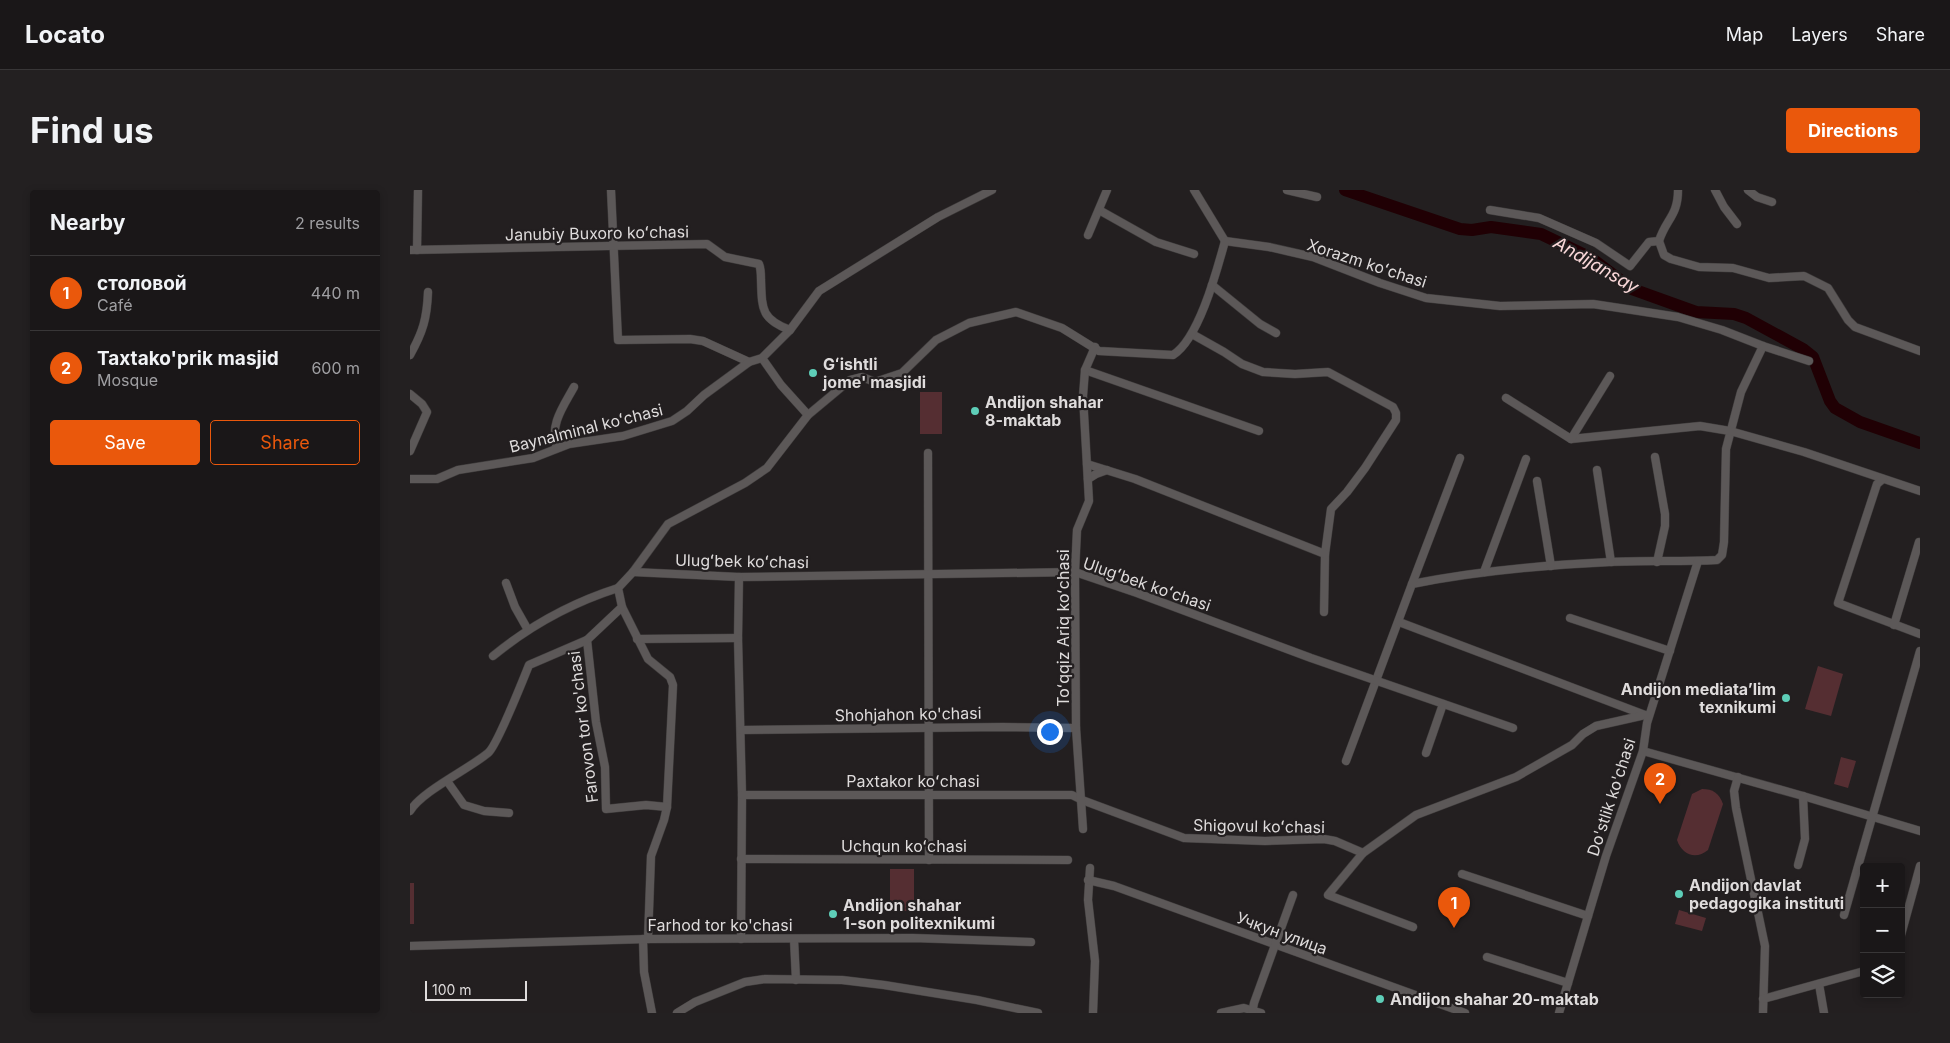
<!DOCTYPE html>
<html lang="en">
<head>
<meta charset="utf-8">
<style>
	body { margin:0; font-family:Inter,sans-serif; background:#232021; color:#f1f3f6 }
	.controls { position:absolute; right:15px; bottom:15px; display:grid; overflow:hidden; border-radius:5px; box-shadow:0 2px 8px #0003 }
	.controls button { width:45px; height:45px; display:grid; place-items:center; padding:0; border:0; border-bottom:1px solid #383637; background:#1a1718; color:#f1f3f6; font:25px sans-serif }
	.scale { position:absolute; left:15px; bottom:12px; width:102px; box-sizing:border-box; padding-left:5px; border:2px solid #dfdcdc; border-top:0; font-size:14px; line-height:18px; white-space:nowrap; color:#dfdcdc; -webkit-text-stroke:4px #231f20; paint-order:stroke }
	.you { position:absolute; left:639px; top:541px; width:18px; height:18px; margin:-12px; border:4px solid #fff; border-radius:50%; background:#1a73e8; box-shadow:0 0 0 8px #1a73e833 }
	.badge { display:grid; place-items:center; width:32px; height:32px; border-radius:50%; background:#ea580c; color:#fff; font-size:16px; font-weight:700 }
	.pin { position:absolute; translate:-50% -41px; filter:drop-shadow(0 1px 2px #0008) }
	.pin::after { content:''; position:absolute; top:26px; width:18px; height:15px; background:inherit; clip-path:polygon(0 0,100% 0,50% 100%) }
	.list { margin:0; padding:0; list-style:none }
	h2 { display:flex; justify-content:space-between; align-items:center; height:65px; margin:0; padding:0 20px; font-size:21px }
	h2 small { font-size:16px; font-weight:400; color:#9f9fa2 }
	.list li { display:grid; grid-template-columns:32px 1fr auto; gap:15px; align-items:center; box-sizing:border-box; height:75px; padding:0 20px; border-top:1px solid #383637 }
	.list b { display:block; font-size:19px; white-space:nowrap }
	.list p { margin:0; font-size:16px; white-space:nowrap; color:#9f9fa2 }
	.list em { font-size:16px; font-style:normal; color:#9f9fa2 }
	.actions { display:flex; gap:10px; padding:15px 20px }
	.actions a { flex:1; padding:11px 0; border:1px solid #ea580c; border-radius:5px; text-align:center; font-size:18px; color:#ea580c }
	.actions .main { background:#ea580c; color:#fff }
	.icon { flex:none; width:28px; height:28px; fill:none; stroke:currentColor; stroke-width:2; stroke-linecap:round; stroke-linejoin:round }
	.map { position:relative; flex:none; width:1510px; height:823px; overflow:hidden; border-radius:5px }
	header { display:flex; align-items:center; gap:30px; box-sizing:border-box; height:70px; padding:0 25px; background:#1a1718; border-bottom:1px solid #383637 }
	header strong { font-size:24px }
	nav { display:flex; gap:28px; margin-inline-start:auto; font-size:18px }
	.intro { display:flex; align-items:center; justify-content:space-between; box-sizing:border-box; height:120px; padding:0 30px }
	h1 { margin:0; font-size:35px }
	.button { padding:12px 22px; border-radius:5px; background:#ea580c; color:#fff; font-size:18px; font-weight:700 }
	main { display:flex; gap:30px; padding:0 30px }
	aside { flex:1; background:#1a1718; border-radius:5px; box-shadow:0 2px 8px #0003 }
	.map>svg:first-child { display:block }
	.green { fill:#552e32 }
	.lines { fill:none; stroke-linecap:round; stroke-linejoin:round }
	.river { stroke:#200004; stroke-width:12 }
	.minor-casing { stroke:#3f3c3c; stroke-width:9 }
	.minor { stroke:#5c5858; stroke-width:8 }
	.poi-dot { fill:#5eceb8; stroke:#231f20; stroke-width:2 }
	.labels { text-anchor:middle; stroke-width:4.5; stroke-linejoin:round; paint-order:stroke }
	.street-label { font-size:16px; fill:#dfdcdc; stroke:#231f20 }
	.poi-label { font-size:16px; font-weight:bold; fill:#dfdcdc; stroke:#231f20; text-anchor:start }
	.water-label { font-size:18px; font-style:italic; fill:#fad8d9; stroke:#231f20 }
</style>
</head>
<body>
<header>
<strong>Locato</strong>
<nav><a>Map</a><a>Layers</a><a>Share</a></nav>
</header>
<div class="intro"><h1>Find us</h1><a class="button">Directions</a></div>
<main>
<aside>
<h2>Nearby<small>2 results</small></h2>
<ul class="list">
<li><span class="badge">1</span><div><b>столовой</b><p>Café</p></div><em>440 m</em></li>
<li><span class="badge">2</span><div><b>Taxtako'prik masjid</b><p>Mosque</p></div><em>600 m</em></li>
</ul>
<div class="actions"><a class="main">Save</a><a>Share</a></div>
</aside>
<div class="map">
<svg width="1510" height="823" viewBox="0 0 1510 823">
	<rect width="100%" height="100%" fill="#231f20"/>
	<g class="green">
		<rect x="510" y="202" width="22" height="42"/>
		<path d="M1408 476 1433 484 1421 526 1395 519Z"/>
		<path d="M1431 567 1446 571 1438 598 1424 594Z"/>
		<path d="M1292 599C1303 599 1309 603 1313 614L1298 660C1286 670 1272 665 1267 650L1282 604Z"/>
		<rect x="480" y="679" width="24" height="42"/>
		<rect x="0" y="693" width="4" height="41"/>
		<path d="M1269 720 1296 728 1292 741 1265 734Z"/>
	</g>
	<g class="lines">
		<path class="river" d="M935 0 1050 39 1062 40 1081 37 1131 44 1181 68 1222 99 1286 122 1324 124 1336 128 1393 159 1403 167 1420 211 1425 218 1450 232 1510 253"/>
		<g class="minor-casing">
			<g id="minor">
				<path d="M201 0 208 150 280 149 293 151 339 172"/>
				<path d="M784 0 815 51"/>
				<path d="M877 0 907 7"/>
				<path d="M1268 0C1268 26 1256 29 1249 51L1254 65 1261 69 1289 77 1323 78 1359 88 1394 86 1418 98 1438 130 1445 137 1510 161"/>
				<path d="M1305 0 1314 17 1327 34"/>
				<path d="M1338 0 1347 7 1362 12"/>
				<path d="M689 20 746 52 784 64"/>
				<path d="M1080 20 1129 28 1186 53 1220 76 1239 52 1249 51"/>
				<path d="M678 45 697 0"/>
				<path d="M815 51 859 57 903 67 970 93 1016 108 1090 116 1183 114 1216 119 1268 127 1312 140 1353 156 1331 202 1316 259 1314 352 1312 365 1307 370C1271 372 1236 370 1200 372 1134 375 1067 381 1002 394L936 571"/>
				<path d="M0 60 297 54 315 67 349 74C351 79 351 84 351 90 352 119 351 129 380 140"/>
				<path d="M7 60 8 0"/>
				<path d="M802 95 850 134 866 143"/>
				<path d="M782 144 814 162 832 174 853 182 885 184 918 182 983 217 986 223V230L955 278 937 302 921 319 915 364 914 422"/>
				<path d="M1353 156 1399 171"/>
				<path d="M0 165C13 142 17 128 18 102"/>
				<path d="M352 168 371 195 398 225"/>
				<path d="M675 180 849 241"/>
				<path d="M0 204 12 214 17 222 0 261"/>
				<path d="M1096 208 1161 249 1290 236 1320 241 1394 262 1510 301"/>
				<path d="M1161 249 1200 186"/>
				<path d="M147 258C139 235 153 217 164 197"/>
				<path d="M518 263 519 670"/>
				<path d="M1245 267 1255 324V336L1247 372"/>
				<path d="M677 274 725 289 915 364"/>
				<path d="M1187 280 1201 372"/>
				<path d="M0 289H27L48 280 123 268 159 254 213 246 262 231 277 221 294 205 339 172 352 168 380 140 409 101 528 27 582 0"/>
				<path d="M678 289 686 284 697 280"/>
				<path d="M1473 289 1467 294 1428 413 1510 444"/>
				<path d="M1127 291 1141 376"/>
				<path d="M223 382 329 387 665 382 727 403 901 468 1103 538"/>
				<path d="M1074 382 1116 269"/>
				<path d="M329 387 328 448 332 605 331 749"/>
				<path d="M96 393 105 417 118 440"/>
				<path d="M1002 394 1050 268"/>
				<path d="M212 417 238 469 260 487 263 495 257 617 254 630 241 666 238 749"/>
				<path d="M1160 428 1260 461"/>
				<path d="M989 432 1235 525"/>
				<path d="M1484 435 1509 352"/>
				<path d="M227 449 328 448"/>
				<path d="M177 450 186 532 195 577 196 619 236 615 257 617"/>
				<path d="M83 466C122 434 161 413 208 398"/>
				<path d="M331 540 593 537 666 538"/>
				<path d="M1233 561 1393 606 1510 641"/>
				<path d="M1016 563 1033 514"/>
				<path d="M1328 587 1324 601 1326 618 1355 756 1353 823"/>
				<path d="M37 591 54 615 74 621 99 623"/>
				<path d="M332 605H662L672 610 774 648 855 651 914 649 925 651 953 663"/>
				<path d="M0 621C12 601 59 579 78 563 86 557 113 490 119 475L177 450 212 417 208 398 223 382 258 334 335 293 357 278 398 225 440 190 452 187 465 192 492 183 526 150 559 133 606 122 652 138 689 161 763 165C789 149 807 80 815 51"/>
				<path d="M673 639 666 538 665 382 667 340 679 311 673 206 675 180 685 157"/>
				<path d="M331 669 658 670"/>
				<path d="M1388 675 1395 649 1393 606"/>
				<path d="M680 678 678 710 685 771 683 823"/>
				<path d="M1052 684 1178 726"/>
				<path d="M678 690 704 696 1055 823"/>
				<path d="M1434 725 1510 461"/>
				<path d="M1003 737 918 705 953 663 1006 625 1106 587 1162 555 1173 544 1186 536 1235 525"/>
				<path d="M1491 745 1510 676"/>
				<path d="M233 749 234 782 242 823"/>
				<path d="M384 749 386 790"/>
				<path d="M0 756 238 749 503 748 621 752"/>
				<path d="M1077 767 1158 793"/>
				<path d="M1409 794 1414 823"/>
				<path d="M1353 809 1454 781"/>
				<path d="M267 823 285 812 335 792 355 789 432 790 474 795 567 810 628 823"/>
				<path d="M811 823 834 818 851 823"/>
				<path d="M842 823 844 813 883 705"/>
				<path d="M1149 823 1196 666 1233 561 1237 533 1288 371"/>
			</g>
		</g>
		<use href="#minor" class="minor"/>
	</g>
	<g class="poi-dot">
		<circle cx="403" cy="183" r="5"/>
		<circle cx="565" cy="221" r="5"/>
		<circle cx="1376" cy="508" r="5"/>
		<circle cx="1269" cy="704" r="5"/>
		<circle cx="423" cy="724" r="5"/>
		<circle cx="970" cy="809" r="5"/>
	</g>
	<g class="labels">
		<g class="street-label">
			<text transform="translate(187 43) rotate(-1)" y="6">Janubiy Buxoro koʻchasi</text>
			<text transform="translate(957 73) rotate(18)" y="6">Xorazm koʻchasi</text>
			<text transform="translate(176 238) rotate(-14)" y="6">Baynalminal koʻchasi</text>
			<text transform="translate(332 371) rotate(1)" y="6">Ulugʻbek koʻchasi</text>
			<text transform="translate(737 394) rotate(19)" y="6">Ulugʻbek koʻchasi</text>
			<text transform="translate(653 438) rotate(-90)" y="6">Toʻqqiz Ariq koʻchasi</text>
			<text transform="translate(498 524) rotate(-1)" y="6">Shohjahon ko'chasi</text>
			<text transform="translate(173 537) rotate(-97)" y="6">Farovon tor ko'chasi</text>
			<text x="503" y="597">Paxtakor koʻchasi</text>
			<text transform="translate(1201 607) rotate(-72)" y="6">Do'stlik ko'chasi</text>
			<text transform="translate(849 636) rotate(1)" y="6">Shigovul koʻchasi</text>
			<text x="494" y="662">Uchqun koʻchasi</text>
			<text x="310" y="741">Farhod tor ko'chasi</text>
			<text transform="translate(872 743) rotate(20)" y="6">Учкун улица</text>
		</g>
		<g class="poi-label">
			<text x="413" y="180">Gʻishtli<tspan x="413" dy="18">jome' masjidi</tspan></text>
			<text x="575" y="218">Andijon shahar<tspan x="575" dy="18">8-maktab</tspan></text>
			<text x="1366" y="505" text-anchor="end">Andijon mediataʼlim<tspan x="1366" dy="18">texnikumi</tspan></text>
			<text x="1279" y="701">Andijon davlat<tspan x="1279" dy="18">pedagogika instituti</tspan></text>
			<text x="433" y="721">Andijon shahar<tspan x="433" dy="18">1-son politexnikumi</tspan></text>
			<text x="980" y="815">Andijon shahar 20-maktab</text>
		</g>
		<g class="water-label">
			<text transform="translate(1186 75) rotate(30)" y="6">Andijansay</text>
		</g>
	</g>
</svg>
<div class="controls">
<button>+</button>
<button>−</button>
<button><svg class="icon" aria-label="layers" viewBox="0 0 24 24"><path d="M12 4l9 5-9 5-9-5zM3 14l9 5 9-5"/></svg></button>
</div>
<div class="scale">100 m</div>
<div class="you"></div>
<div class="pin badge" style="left:1044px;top:738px">1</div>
<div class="pin badge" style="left:1250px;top:614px">2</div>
</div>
</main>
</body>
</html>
